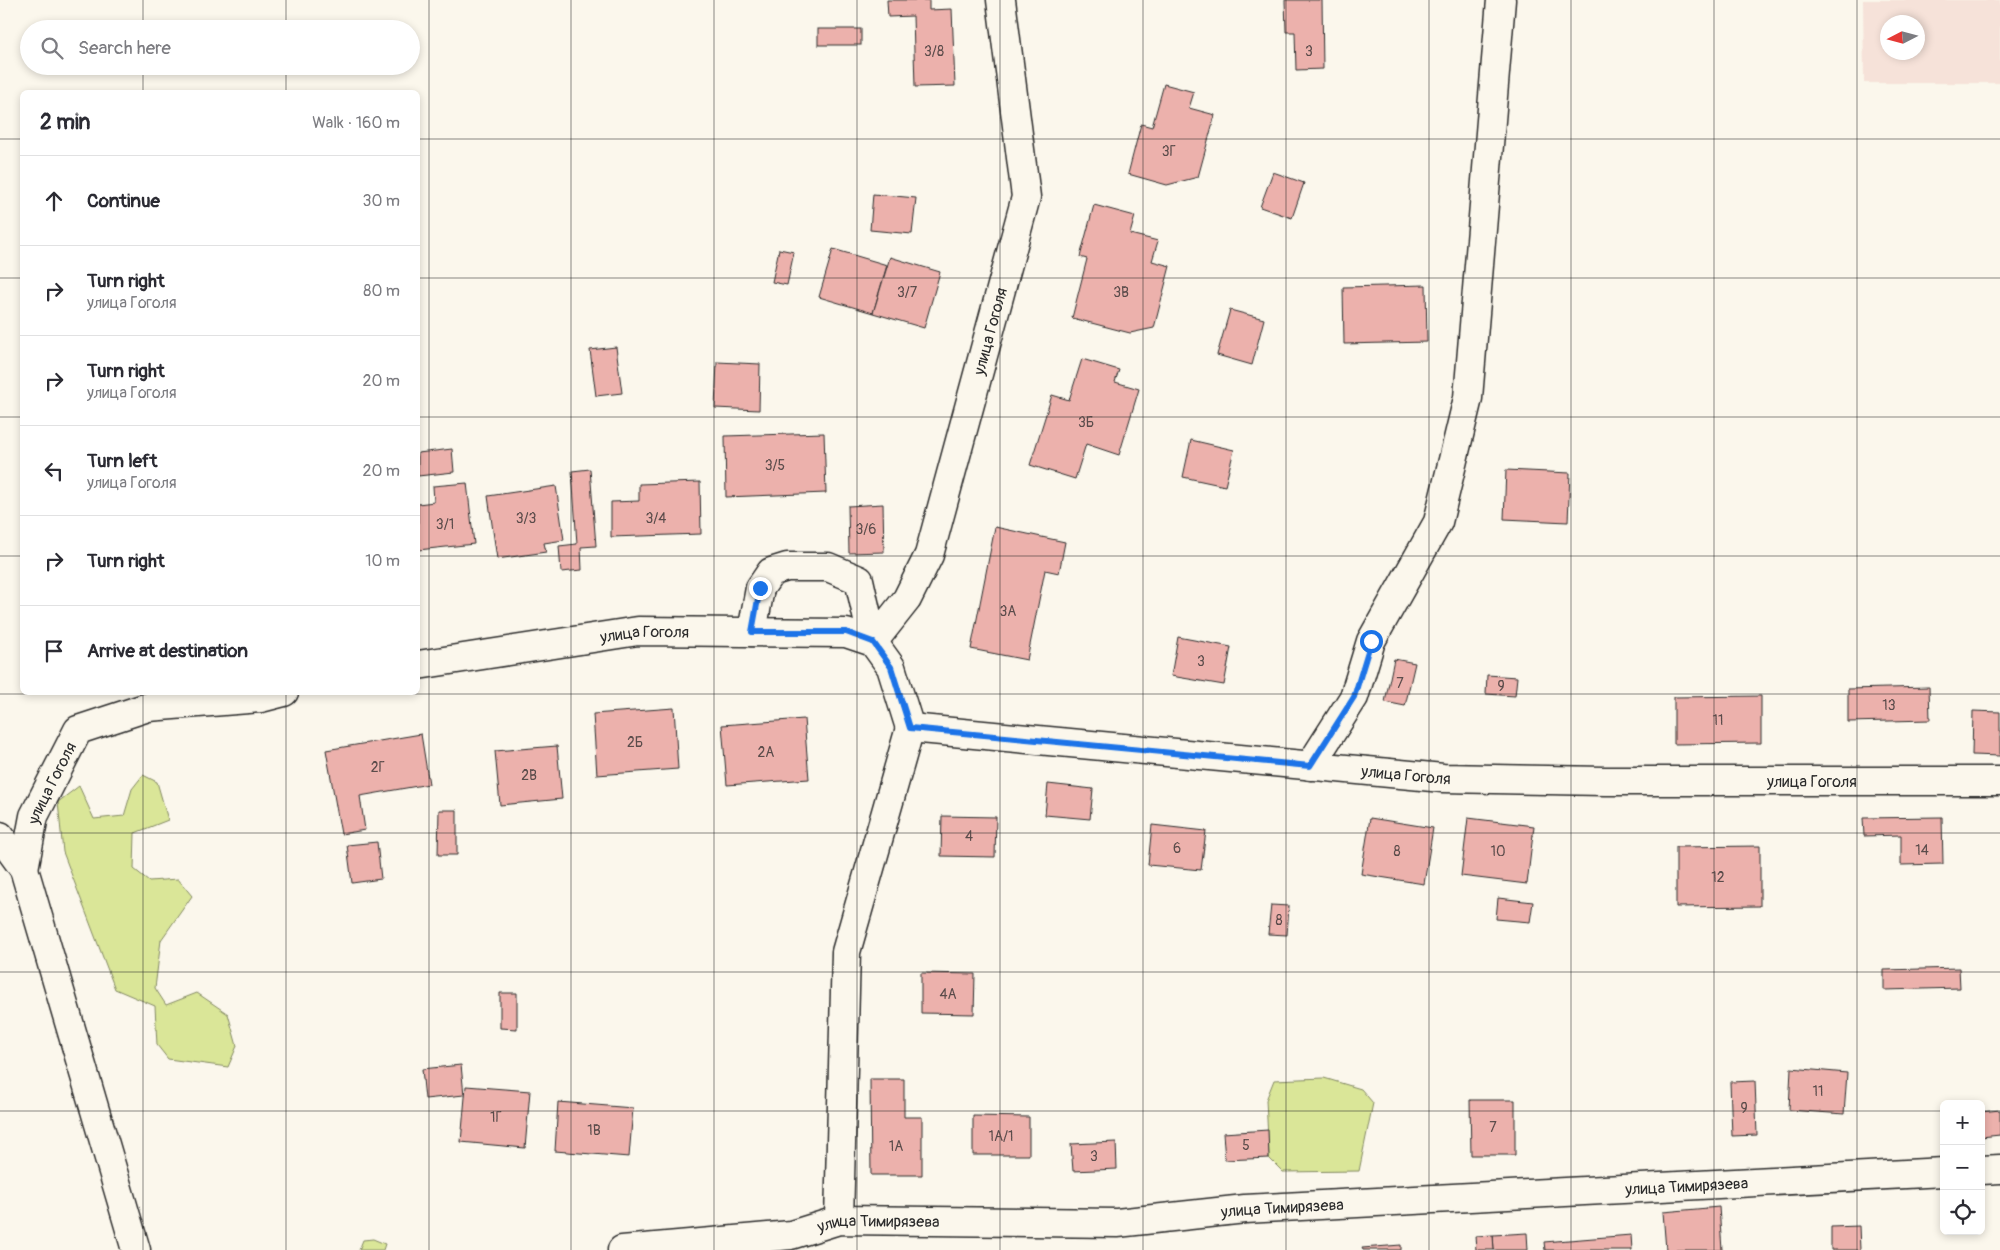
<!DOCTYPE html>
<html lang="en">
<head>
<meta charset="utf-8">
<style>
	body { margin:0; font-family:Pangolin,sans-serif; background:#f2f2f3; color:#2b2b33 }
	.controls { position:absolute; right:15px; bottom:15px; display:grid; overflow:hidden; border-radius:8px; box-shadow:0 2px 8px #0003 }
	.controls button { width:45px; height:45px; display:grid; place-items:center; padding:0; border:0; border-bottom:1px solid #e1e1e2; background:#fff; color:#2b2b33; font:25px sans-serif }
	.compass { position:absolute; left:1880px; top:15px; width:45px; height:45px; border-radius:50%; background:#fff; box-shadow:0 2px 8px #0003; rotate:264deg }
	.stop { position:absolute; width:15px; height:15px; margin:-11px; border:4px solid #1a73e8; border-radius:50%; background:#fff }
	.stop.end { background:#1a73e8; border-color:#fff; box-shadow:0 1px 5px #0008 }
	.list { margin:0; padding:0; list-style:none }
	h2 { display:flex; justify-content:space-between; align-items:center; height:65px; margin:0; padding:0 20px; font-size:21px }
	h2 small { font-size:16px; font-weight:400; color:#7c7c81 }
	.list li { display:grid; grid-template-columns:32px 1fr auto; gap:15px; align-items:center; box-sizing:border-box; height:90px; padding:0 20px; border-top:1px solid #e1e1e2 }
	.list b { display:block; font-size:19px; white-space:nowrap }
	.list p { margin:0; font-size:16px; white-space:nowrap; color:#7c7c81 }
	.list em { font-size:16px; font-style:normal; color:#7c7c81 }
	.icon { flex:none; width:28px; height:28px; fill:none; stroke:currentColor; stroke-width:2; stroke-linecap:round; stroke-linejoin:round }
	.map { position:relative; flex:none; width:2000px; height:1250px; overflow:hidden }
	.search { position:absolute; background:#fff; box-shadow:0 2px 8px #0003; left:20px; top:20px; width:400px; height:55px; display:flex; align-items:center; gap:12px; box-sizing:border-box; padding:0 18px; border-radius:28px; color:#7c7c81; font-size:19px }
	.panel { position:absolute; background:#fff; box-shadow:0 2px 8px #0003; left:20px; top:90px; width:400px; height:605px; border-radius:8px }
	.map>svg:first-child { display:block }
	.built { fill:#f6e2d9; fill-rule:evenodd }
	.green { fill:#dae698; stroke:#828862 }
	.building { fill:#ecb1ac; stroke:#2b2b2b }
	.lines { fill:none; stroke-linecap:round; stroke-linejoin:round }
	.minor-casing { stroke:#2b2b2b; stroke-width:31 }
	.minor { stroke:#fbf7ec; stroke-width:28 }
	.route { stroke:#1a73e8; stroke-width:6 }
	.grid { fill:none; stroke:#2b2b2b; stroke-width:1; stroke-opacity:0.55 }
	.labels { text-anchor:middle; stroke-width:4.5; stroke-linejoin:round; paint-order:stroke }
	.number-label { font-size:14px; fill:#5b4c4b }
	.street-label { font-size:16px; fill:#2b2b2b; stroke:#fbf7ec }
</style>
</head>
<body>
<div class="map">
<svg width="2000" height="1250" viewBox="0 0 2000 1250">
	<rect width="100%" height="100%" fill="#fbf7ec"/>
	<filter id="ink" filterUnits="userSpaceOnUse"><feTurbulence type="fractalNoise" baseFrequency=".02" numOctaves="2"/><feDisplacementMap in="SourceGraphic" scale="10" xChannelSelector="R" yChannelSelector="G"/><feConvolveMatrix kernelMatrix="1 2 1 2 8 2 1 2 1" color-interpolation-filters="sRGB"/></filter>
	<g filter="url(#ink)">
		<path class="built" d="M1863 0H2000V83H1864ZM1888 22H1918V52H1888Z"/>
		<g class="green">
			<path d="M143 775 157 782 168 820 135 833 134 869 149 881 178 879 192 896 161 940 155 988 166 1005 197 993 228 1014 237 1046 228 1067 168 1059 157 1045 155 1006 115 989 63 852 58 802 79 786 94 819 124 816 132 789Z"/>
			<path d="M1324 1078 1361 1089 1373 1103 1359 1171 1283 1172 1269 1158 1266 1100 1274 1080Z"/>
			<path d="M373 1239 385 1244 383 1250H359L363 1240Z"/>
		</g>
		<g class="building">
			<path d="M887 0H929V10L952 9 955 86 915 87 913 16 888 17Z"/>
			<path d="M1285 0H1322L1323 69 1296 70 1295 32H1286Z"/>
			<rect x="818" y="29" width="43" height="16"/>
			<path d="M1164 84 1194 92 1189 108 1215 115 1198 177 1167 185 1128 174 1141 124 1152 127Z"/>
			<path d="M1273 172 1304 183 1292 218 1260 207Z"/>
			<path d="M873 194 916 198 912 234 870 230Z"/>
			<path d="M1094 205 1135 216 1130 234 1158 241 1152 261 1170 266 1154 328 1130 333 1072 318 1087 259 1080 257Z"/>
			<path d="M779 249 794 252 787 285 772 282Z"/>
			<path d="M833 249 887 265 873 313 819 297Z"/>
			<path d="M890 257 940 272 924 328 873 313Z"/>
			<path d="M1426 285 1427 342 1344 344 1343 287Z"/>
			<path d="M1230 310 1264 319 1252 365 1217 355Z"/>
			<path d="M616 347 622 393 596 396 590 350Z"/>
			<path d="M1082 359 1119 370 1115 382 1139 389 1119 455 1086 444 1075 479 1030 465 1052 395 1069 400Z"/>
			<path d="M717 362 760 364 759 410 715 408Z"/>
			<path d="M824 433 826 493 726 497 725 436Z"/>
			<path d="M1191 440 1234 450 1225 486 1183 477Z"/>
			<path d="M452 449 454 472 418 476V453Z"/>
			<path d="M590 469 596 546 581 547 582 570 561 572 559 546 577 544 572 471Z"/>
			<path d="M1506 470 1570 473 1568 522 1504 519Z"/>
			<path d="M700 482 701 534 611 537V502L639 501V484Z"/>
			<path d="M467 483 474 544 418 550V504L434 502 433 486Z"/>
			<path d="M556 486 564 540 544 543 546 552 497 559 488 496Z"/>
			<path d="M883 504 884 552 849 553 848 506Z"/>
			<path d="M995 527 1065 542 1059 573 1045 570 1027 660 971 649Z"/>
			<path d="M1178 637 1231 647 1224 685 1171 676Z"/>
			<path d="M1394 659 1415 663 1405 706 1385 702Z"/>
			<path d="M1487 675 1517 677 1515 696 1486 694Z"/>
			<path d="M1929 687 1930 720 1848 722V689Z"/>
			<path d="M1761 696V743L1674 744V697Z"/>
			<path d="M674 708 678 769 597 775 593 714Z"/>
			<path d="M1973 711 2000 712V756L1972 755Z"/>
			<path d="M804 719 809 779 727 785 722 725Z"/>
			<path d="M421 734 429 784 360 796 365 830 341 834 326 750Z"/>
			<path d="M557 746 562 799 500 805 495 751Z"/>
			<path d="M1048 784 1093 789 1090 819 1045 815Z"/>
			<path d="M439 810H457V855H438Z"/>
			<path d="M942 816 996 817 995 857 941 856Z"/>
			<path d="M1942 817 1943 864 1901 865V835L1864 836 1863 818Z"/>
			<path d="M1370 818 1433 828 1424 884 1361 874Z"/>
			<path d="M1468 818 1534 826 1527 884 1461 876Z"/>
			<path d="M1152 825 1206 831 1201 870 1148 865Z"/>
			<path d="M377 842 381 879 352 883 347 845Z"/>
			<path d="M1760 846V906L1676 907V847Z"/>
			<path d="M1498 898 1533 902 1530 922 1496 919Z"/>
			<path d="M1271 905 1289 906 1287 935 1268 934Z"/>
			<path d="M1959 968 1960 988 1884 990V970Z"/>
			<path d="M921 973 975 974 974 1014 921 1013Z"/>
			<path d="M500 993H517V1029L500 1028Z"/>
			<path d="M461 1065 464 1095 425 1099 422 1069Z"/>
			<path d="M1791 1068 1847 1073 1844 1114 1789 1110Z"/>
			<path d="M870 1079H904V1117H922V1175H871Z"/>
			<path d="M1755 1081 1757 1135 1732 1136 1730 1082Z"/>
			<path d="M466 1086 530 1091 525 1148 461 1142Z"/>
			<path d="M1470 1100H1515V1155H1471Z"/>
			<path d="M558 1102 633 1108 629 1157 555 1151Z"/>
			<path d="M2000 1110V1135L1981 1137V1112Z"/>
			<path d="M973 1116 1029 1117V1155H973Z"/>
			<path d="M1268 1130 1269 1158 1225 1160 1223 1133Z"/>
			<path d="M1116 1142 1117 1169 1073 1171 1071 1144Z"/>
			<path d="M1719 1207 1722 1250H1666L1663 1212Z"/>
			<path d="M1859 1226 1860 1250H1831V1227Z"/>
			<path d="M1527 1233 1528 1250H1494L1493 1235Z"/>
			<path d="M1493 1235 1494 1250H1476L1475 1236Z"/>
			<path d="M1631 1235 1632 1250H1545L1544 1242Z"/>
			<path d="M1401 1245V1250H1363L1362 1248Z"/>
		</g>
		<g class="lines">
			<g class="minor-casing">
				<g id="minor">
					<path d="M752 632 760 588 771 572 787 567H828L859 580 873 642"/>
					<path id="s1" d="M873 642 907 599 929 555 1026 197 1001 0"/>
					<path id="s2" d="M418 665 638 631 846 633 873 642 891 667 910 728 1443 778 1605 781H2000"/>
					<path d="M1310 766 1354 697 1371 641 1438 522 1468 398 1501 0"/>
					<path d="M0 836 24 869 136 1250"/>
					<path id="s3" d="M24 869 34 816 78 730 148 707 261 698 284 692"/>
					<path d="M1981 1170 2000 1169"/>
					<path d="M839 1220 846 952 910 728"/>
					<path id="s4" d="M622 1250 791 1235 839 1220 1117 1223 1245 1209 1944 1172"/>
				</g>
			</g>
			<use href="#minor" class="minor"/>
		</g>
	</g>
	<g class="lines" filter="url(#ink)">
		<path class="route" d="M760 588 752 632H846L873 642 891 667 910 728 1310 766 1354 697 1371 641"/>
	</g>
	<path class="grid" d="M143 0V29M286 0V29M429 0V1250M571 0V1250M714 0V1250M857 0V1250M1000 0V1250M1143 0V1250M1286 0V1250M1429 0V1250M1571 0V1250M1714 0V1250M1857 0V1250M143 66V92M286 66V92M0 139H22M418 139H2000M0 278H22M418 278H2000M0 417H22M418 417H2000M0 556H22M418 556H2000M143 692V1250M286 692V1250M0 694H2000M0 833H2000M0 972H2000M0 1111H1944M1981 1111H2000"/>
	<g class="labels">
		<g class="number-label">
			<text x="934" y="56">3/8</text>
			<text x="1309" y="56">3</text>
			<text x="1169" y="156">3Г</text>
			<text x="907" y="297">3/7</text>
			<text x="1121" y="297">3В</text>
			<text x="1086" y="427">3Б</text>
			<text x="775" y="470">3/5</text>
			<text x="526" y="523">3/3</text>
			<text x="656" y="523">3/4</text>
			<text x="445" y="529">3/1</text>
			<text x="866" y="534">3/6</text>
			<text x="1008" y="616">3А</text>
			<text x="1201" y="666">3</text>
			<text x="1400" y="688">7</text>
			<text x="1501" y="691">9</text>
			<text x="1889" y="710">13</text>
			<text x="1718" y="725">11</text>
			<text x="635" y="747">2Б</text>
			<text x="766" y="757">2А</text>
			<text x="378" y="772">2Г</text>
			<text x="529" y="780">2В</text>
			<text x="969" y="841">4</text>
			<text x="1177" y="853">6</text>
			<text x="1922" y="855">14</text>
			<text x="1397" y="856">8</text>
			<text x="1498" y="856">10</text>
			<text x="1718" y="882">12</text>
			<text x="1279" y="925">8</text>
			<text x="948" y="999">4А</text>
			<text x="1818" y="1096">11</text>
			<text x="1744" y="1113">9</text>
			<text x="496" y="1122">1Г</text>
			<text x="1493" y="1132">7</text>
			<text x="594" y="1135">1В</text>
			<text x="1001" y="1141">1А/1</text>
			<text x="1246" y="1150">5</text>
			<text x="896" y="1151">1А</text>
			<text x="1094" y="1161">3</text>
		</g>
		<g class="street-label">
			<text dy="6" stroke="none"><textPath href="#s1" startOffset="336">улица Гоголя</textPath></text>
			<text dy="6" stroke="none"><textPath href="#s2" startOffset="229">улица Гоголя</textPath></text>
			<text dy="6" stroke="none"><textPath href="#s2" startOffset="1052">улица Гоголя</textPath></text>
			<text dy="6" stroke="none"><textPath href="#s2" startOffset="1458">улица Гоголя</textPath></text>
			<text dy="6" stroke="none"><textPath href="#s3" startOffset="91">улица Гоголя</textPath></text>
			<text dy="6" stroke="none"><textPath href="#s4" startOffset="1069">улица Тимирязева</textPath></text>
			<text dy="6" stroke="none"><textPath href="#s4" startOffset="664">улица Тимирязева</textPath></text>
			<text dy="6" stroke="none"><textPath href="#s4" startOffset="259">улица Тимирязева</textPath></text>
		</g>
	</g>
</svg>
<div class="controls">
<button>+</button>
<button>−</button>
<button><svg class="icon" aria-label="locate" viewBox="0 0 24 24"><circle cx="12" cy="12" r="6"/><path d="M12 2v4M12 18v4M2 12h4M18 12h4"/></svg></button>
</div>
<svg class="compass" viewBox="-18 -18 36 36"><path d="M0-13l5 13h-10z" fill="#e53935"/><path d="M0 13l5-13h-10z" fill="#7c7c81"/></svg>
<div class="stop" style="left:1371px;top:641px"></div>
<div class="stop end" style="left:760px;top:588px"></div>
<div class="search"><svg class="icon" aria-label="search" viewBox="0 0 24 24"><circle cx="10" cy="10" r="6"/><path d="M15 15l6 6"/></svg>Search here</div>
<section class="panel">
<h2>2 min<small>Walk · 160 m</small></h2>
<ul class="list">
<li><svg class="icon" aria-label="ahead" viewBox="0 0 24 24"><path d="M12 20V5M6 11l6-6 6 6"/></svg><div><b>Continue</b></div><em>30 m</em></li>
<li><svg class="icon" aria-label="right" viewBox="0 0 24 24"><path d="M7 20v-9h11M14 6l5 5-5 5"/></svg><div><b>Turn right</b><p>улица Гоголя</p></div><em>80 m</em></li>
<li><svg class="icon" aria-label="right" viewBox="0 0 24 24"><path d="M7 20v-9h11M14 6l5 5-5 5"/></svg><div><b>Turn right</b><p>улица Гоголя</p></div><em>20 m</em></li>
<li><svg class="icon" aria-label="left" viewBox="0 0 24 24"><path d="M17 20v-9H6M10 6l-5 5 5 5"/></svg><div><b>Turn left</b><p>улица Гоголя</p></div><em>20 m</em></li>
<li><svg class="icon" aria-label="right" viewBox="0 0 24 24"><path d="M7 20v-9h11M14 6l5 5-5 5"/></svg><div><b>Turn right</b></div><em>10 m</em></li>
<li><svg class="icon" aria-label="arrive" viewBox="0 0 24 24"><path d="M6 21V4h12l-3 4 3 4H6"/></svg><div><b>Arrive at destination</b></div></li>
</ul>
</section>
</div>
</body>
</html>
